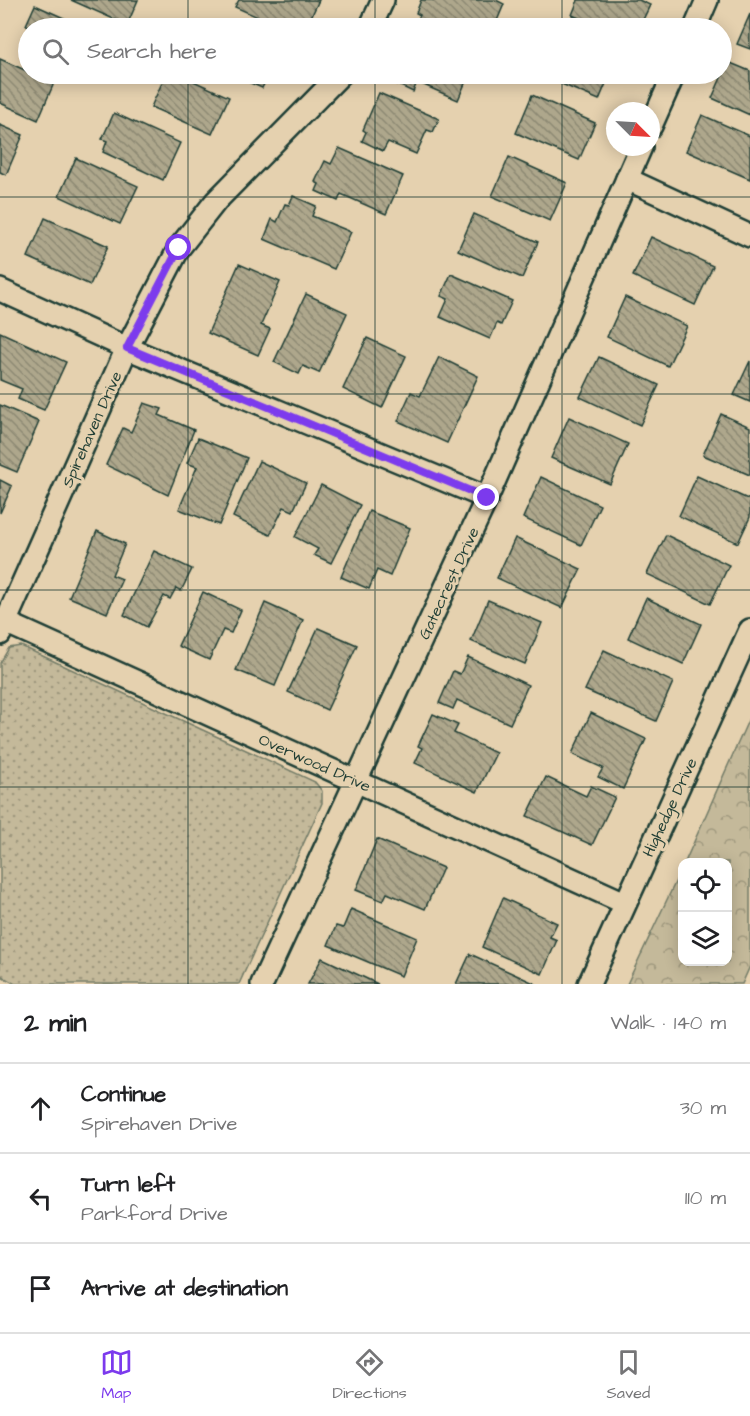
<!DOCTYPE html>
<html lang="en">
<head>
<meta charset="utf-8">
<style>
	body { margin:0; font-family:"Architects Daughter",sans-serif; background:#f2f2f2; color:#202124 }
	.controls { position:absolute; right:18px; bottom:18px; display:grid; overflow:hidden; border-radius:12px; box-shadow:0 3px 15px #0003 }
	.controls button { width:54px; height:54px; display:grid; place-items:center; padding:0; border:0; border-bottom:2px solid #e0e0e0; background:#fff; color:#202124; font:30px sans-serif }
	.compass { position:absolute; left:606px; top:102px; width:54px; height:54px; border-radius:50%; background:#fff; box-shadow:0 3px 15px #0003; rotate:114deg }
	.stop { position:absolute; width:18px; height:18px; margin:-14px; border:4px solid #7c3aed; border-radius:50%; background:#fff }
	.stop.end { background:#7c3aed; border-color:#fff; box-shadow:0 2px 6px #0008 }
	.list { margin:0; padding:0; list-style:none }
	h2 { display:flex; justify-content:space-between; align-items:center; height:78px; margin:0; padding:0 24px; font-size:26px }
	h2 small { font-size:20px; font-weight:400; color:#757577 }
	.list li { display:grid; grid-template-columns:39px 1fr auto; gap:18px; align-items:center; box-sizing:border-box; height:90px; padding:0 24px; border-top:2px solid #e0e0e0 }
	.list b { display:block; font-size:22px; white-space:nowrap }
	.list p { margin:0; font-size:20px; white-space:nowrap; color:#757577 }
	.list em { font-size:20px; font-style:normal; color:#757577 }
	.icon { flex:none; width:33px; height:33px; fill:none; stroke:currentColor; stroke-width:2; stroke-linecap:round; stroke-linejoin:round }
	.map { position:relative; flex:none; width:750px; height:984px; overflow:hidden }
	.search { position:absolute; background:#fff; box-shadow:0 3px 15px #0003; left:18px; right:18px; top:18px; height:66px; display:flex; align-items:center; gap:15px; box-sizing:border-box; padding:0 21px; border-radius:33px; color:#757577; font-size:22px }
	.sheet { height:348px; background:#fff }
	nav { display:flex; justify-content:space-around; align-items:center; box-sizing:border-box; height:84px; border-top:2px solid #e0e0e0; background:#fff; font-size:16px; color:#757577 }
	nav a { display:grid; justify-items:center; gap:3px }
	nav .on { color:#7c3aed }
	.map>svg:first-child { display:block }
	.green { fill:url(#green-dots); stroke:#727b67; stroke-width:1.5 }
	.forest { fill:url(#forest-crowns); stroke:#727b67; stroke-width:1.5 }
	.building { fill:url(#building-back-hatch); stroke:#1f3d34; stroke-width:1.5 }
	.lines { fill:none; stroke-linecap:round; stroke-linejoin:round }
	.street-casing { stroke:#1f3d34; stroke-width:26 }
	.street { stroke:#e5d1af; stroke-width:21 }
	.route { stroke:#7c3aed; stroke-width:8 }
	.grid { fill:none; stroke:#1f3d34; stroke-width:1.5; stroke-opacity:0.55 }
	.labels { text-anchor:middle; stroke-width:6; stroke-linejoin:round; paint-order:stroke }
	.street-label { font-size:16px; fill:#1f3d34; stroke:#e5d1af }
</style>
</head>
<body>
<div class="map">
<svg width="750" height="984" viewBox="0 0 750 984">
	<defs>
		<pattern id="green-dots" width="8" height="8" patternUnits="userSpaceOnUse" patternTransform="scale(1.5)"><rect width="8" height="8" fill="#c4b99a"/><path d="M2 2h.1M6 6h.1" fill="none" stroke="#9f987e" stroke-width="1.8" stroke-linecap="round"/></pattern>
		<pattern id="forest-crowns" width="20" height="18" patternUnits="userSpaceOnUse" patternTransform="scale(1.5)"><rect width="20" height="18" fill="#c4b99a"/><path d="M2 6a3 3 0 1 1 6 0M12 15a3 3 0 1 1 6 0" fill="none" stroke="#9f987e"/></pattern>
		<pattern id="building-back-hatch" width="6" height="6" patternUnits="userSpaceOnUse" patternTransform="scale(1.5)"><rect width="6" height="6" fill="#aea78c"/><path d="M-1 5l2 2M0 0l6 6M5-1l2 2" fill="none" stroke="#8d8973"/></pattern>
	</defs>
	<rect width="100%" height="100%" fill="#e5d1af"/>
	<filter id="ink" filterUnits="userSpaceOnUse"><feTurbulence type="fractalNoise" baseFrequency=".0167" numOctaves="2"/><feDisplacementMap in="SourceGraphic" scale="12" xChannelSelector="R" yChannelSelector="G"/><feConvolveMatrix kernelMatrix="1 2 1 2 8 2 1 2 1" color-interpolation-filters="sRGB"/></filter>
	<g filter="url(#ink)">
		<path class="green" d="M21 646 315 782 322 791V803L239 984H15L0 975V663L9 648Z"/>
		<path class="forest" d="M750 716V966L742 984H627L682 868V962H728V862H685Z"/>
		<g class="building">
			<path d="M71 0H138L127 25Z"/>
			<path d="M239 0H319L306 28H283L235 7Z"/>
			<path d="M421 0H496L504 4 494 28H452L443 25 442 28H433L417 21 420 15 416 13Z"/>
			<path d="M578 0H639L650 5 639 28H603L572 15Z"/>
			<path d="M35 5 86 28H29L30 26 26 25Z"/>
			<path d="M750 14V49L737 44Z"/>
			<path d="M219 22 234 28H216Z"/>
			<path d="M28 30V49L22 45Z"/>
			<path d="M0 59 54 83 38 120 0 103Z"/>
			<path d="M728 62 750 71V115L712 98Z"/>
			<path d="M166 74H178L229 97 212 134 151 107Z"/>
			<path d="M230 74H269L262 88Z"/>
			<path d="M396 74H469L458 100 417 82 413 92 392 82Z"/>
			<path d="M538 74H610L599 100Z"/>
			<path d="M379 93 439 119 433 132 427 130 416 154 388 142 383 151 362 141 366 132 363 130Z"/>
			<path d="M532 95 595 123 579 160 516 133Z"/>
			<path d="M114 113 180 143 163 180 103 152 107 141 102 139Z"/>
			<path d="M702 115 750 136V179L686 151Z"/>
			<path d="M0 125 23 135 6 175 0 172Z"/>
			<path d="M339 148 403 176 386 214 341 194 338 201 316 191 319 184 315 182 325 161 331 164Z"/>
			<path d="M509 157 567 183 550 221 492 196Z"/>
			<path d="M76 158 138 186 120 224 59 196Z"/>
			<path d="M293 196 316 206 312 216 351 232 334 269 264 239 272 219 277 222 285 204 289 205Z"/>
			<path d="M474 214 538 242 522 278 458 250Z"/>
			<path d="M45 218 108 246 90 285 28 257Z"/>
			<path d="M651 237 713 266 695 305 633 276Z"/>
			<path d="M239 264 280 282 261 325 270 329 258 355 208 333Z"/>
			<path d="M451 274 512 301 501 325 497 323 490 339 440 317 448 299 441 296Z"/>
			<path d="M306 294 347 313 319 373 303 366 299 374 274 362Z"/>
			<path d="M625 297 687 326 668 366 607 337Z"/>
			<path d="M0 332 66 362 44 410 18 399 22 389 0 380Z"/>
			<path d="M367 338 406 356 382 408 343 389Z"/>
			<path d="M439 357 478 376 447 443 398 421 411 392 420 396Z"/>
			<path d="M599 357 659 385 640 425 580 397Z"/>
			<path d="M750 361V402L734 395Z"/>
			<path d="M144 403 162 409 159 415 194 430 168 495 106 465 123 428 131 432Z"/>
			<path d="M0 405 39 422 17 472 0 465Z"/>
			<path d="M721 414 750 427V475L703 455Z"/>
			<path d="M569 417 628 444 610 484 551 458Z"/>
			<path d="M198 438 247 458 219 525 179 509 197 467 187 463Z"/>
			<path d="M259 461 306 483 293 511 284 507 270 535 233 517Z"/>
			<path d="M697 476 750 500V517L738 543 679 516Z"/>
			<path d="M541 477 600 505 581 545 523 518Z"/>
			<path d="M0 480 12 486 0 513Z"/>
			<path d="M321 485 360 505 331 563 314 555 318 549 295 537Z"/>
			<path d="M369 511 410 528 390 576 377 570 369 589 341 577Z"/>
			<path d="M97 531 125 544 112 575 122 579 107 613 69 597Z"/>
			<path d="M666 535 729 565 710 604 647 574Z"/>
			<path d="M515 538 581 569 562 608 497 578Z"/>
			<path d="M154 551 192 569 181 591 176 588 170 599 164 596 147 627 124 615Z"/>
			<path d="M203 592 241 610 231 633 223 630 209 660 178 646Z"/>
			<path d="M646 598 701 624 683 664 628 638Z"/>
			<path d="M488 600 542 623 525 664 471 641Z"/>
			<path d="M265 603 303 620 275 686 236 670Z"/>
			<path d="M318 628 357 645 327 710 288 692Z"/>
			<path d="M604 650 673 682 656 721 585 690Z"/>
			<path d="M468 657 528 685 510 724 457 700 453 709 439 703 453 671 460 674Z"/>
			<path d="M591 713 646 739 623 789 598 777 603 768 572 754Z"/>
			<path d="M433 714 458 725 454 733 496 753 477 792 415 763 422 748 418 746Z"/>
			<path d="M546 777 586 796 591 786 615 797 592 845 527 816Z"/>
			<path d="M377 839 443 868 425 909 387 893 383 901 356 890Z"/>
			<path d="M503 898 557 923 550 937 557 940 542 974 482 947Z"/>
			<path d="M351 909 417 938 401 976 328 945 336 926 343 928Z"/>
			<path d="M470 954 536 984H456Z"/>
			<path d="M322 958 378 984H308Z"/>
		</g>
		<g class="lines">
			<g class="street-casing">
				<g id="street">
					<path d="M370 28 383 0"/>
					<path d="M695 28 707 0"/>
					<path d="M651 126 674 74"/>
					<path d="M627 179 750 236"/>
					<path d="M0 290 127 348 487 498"/>
					<path d="M5 622 625 903"/>
					<path d="M0 634 127 348 179 248 216 201 341 74"/>
					<path d="M262 984 487 498 641 147"/>
					<path d="M589 984 750 630"/>
				</g>
			</g>
			<use href="#street" class="street"/>
		</g>
	</g>
	<g class="lines" filter="url(#ink)">
		<path class="route" d="M179 248 127 348 487 498"/>
	</g>
	<path class="grid" d="M188 0V28M375 0V28M562 0V28M188 74V984M375 74V984M562 74V984M0 197H750M0 394H750M0 590H750M0 787H750"/>
	<g class="labels">
		<g class="street-label">
			<text transform="translate(91 429) rotate(-66)" y="6">Spirehaven Drive</text>
			<text transform="translate(448 583) rotate(-65)" y="6">Gatecrest Drive</text>
			<text transform="translate(315 762) rotate(24)" y="6">Overwood Drive</text>
			<text transform="translate(669 807) rotate(-65)" y="6">Highedge Drive</text>
		</g>
	</g>
</svg>
<div class="controls">
<button><svg class="icon" aria-label="locate" viewBox="0 0 24 24"><circle cx="12" cy="12" r="6"/><path d="M12 2v4M12 18v4M2 12h4M18 12h4"/></svg></button>
<button><svg class="icon" aria-label="layers" viewBox="0 0 24 24"><path d="M12 4l9 5-9 5-9-5zM3 14l9 5 9-5"/></svg></button>
</div>
<svg class="compass" viewBox="-18 -18 36 36"><path d="M0-13l5 13h-10z" fill="#e53935"/><path d="M0 13l5-13h-10z" fill="#757577"/></svg>
<div class="stop" style="left:179px;top:248px"></div>
<div class="stop end" style="left:487px;top:498px"></div>
<div class="search"><svg class="icon" aria-label="search" viewBox="0 0 24 24"><circle cx="10" cy="10" r="6"/><path d="M15 15l6 6"/></svg>Search here</div>
</div>
<section class="sheet">
<h2>2 min<small>Walk · 140 m</small></h2>
<ul class="list">
<li><svg class="icon" aria-label="ahead" viewBox="0 0 24 24"><path d="M12 20V5M6 11l6-6 6 6"/></svg><div><b>Continue</b><p>Spirehaven Drive</p></div><em>30 m</em></li>
<li><svg class="icon" aria-label="left" viewBox="0 0 24 24"><path d="M17 20v-9H6M10 6l-5 5 5 5"/></svg><div><b>Turn left</b><p>Parkford Drive</p></div><em>110 m</em></li>
<li><svg class="icon" aria-label="arrive" viewBox="0 0 24 24"><path d="M6 21V4h12l-3 4 3 4H6"/></svg><div><b>Arrive at destination</b></div></li>
</ul>
</section>
<nav>
<a class="on"><svg class="icon" aria-label="map" viewBox="0 0 24 24"><path d="M3 6l6-2 6 2 6-2v14l-6 2-6-2-6 2zM9 4v14M15 6v14"/></svg>Map</a>
<a><svg class="icon" aria-label="directions" viewBox="0 0 24 24"><path d="M12 3l9 9-9 9-9-9zM9 14v-3h6M13 9l2 2-2 2"/></svg>Directions</a>
<a><svg class="icon" aria-label="saved" viewBox="0 0 24 24"><path d="M7 4h10v16l-5-4-5 4z"/></svg>Saved</a>
</nav>
</body>
</html>
